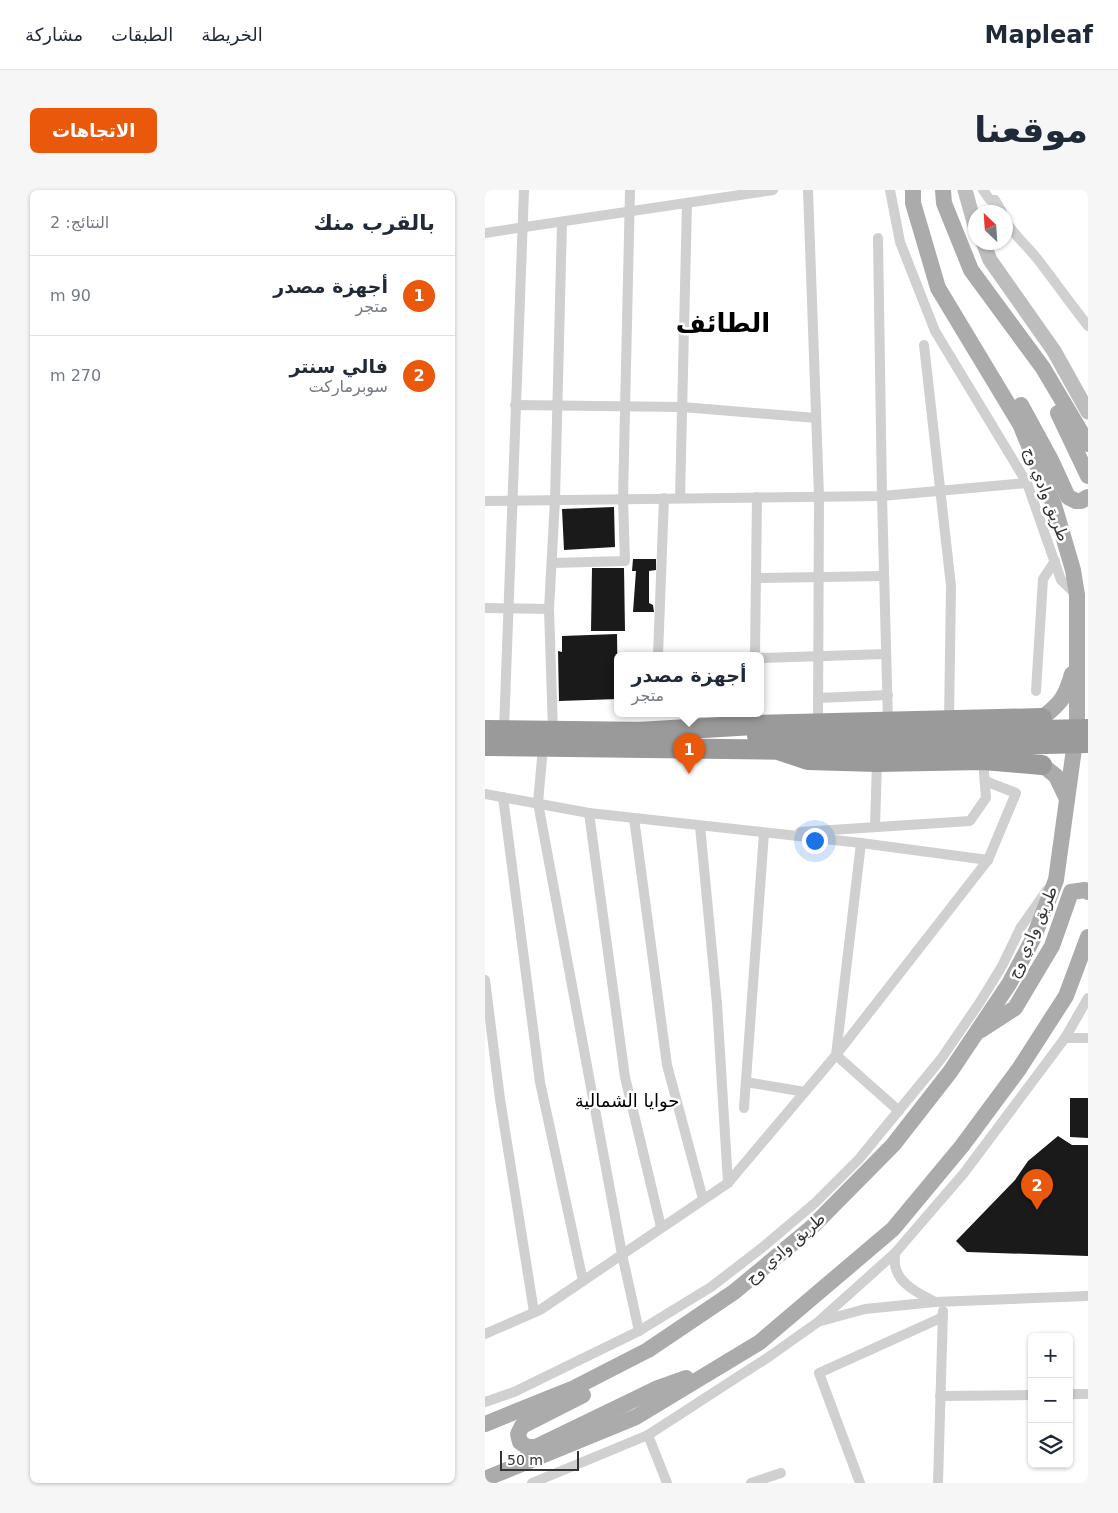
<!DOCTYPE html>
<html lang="ar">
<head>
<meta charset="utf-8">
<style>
	body { margin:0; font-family:"DejaVu Sans",Vazirmatn,sans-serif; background:#f6f6f7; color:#1f2937; direction:rtl }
	.controls { position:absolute; right:15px; bottom:15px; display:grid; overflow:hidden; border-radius:8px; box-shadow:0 1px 4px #0004 }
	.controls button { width:45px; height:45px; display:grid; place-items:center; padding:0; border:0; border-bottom:1px solid #e0e1e3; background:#fff; color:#1f2937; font:25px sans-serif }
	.compass { position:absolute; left:483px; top:15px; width:45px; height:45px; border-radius:50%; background:#fff; box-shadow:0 1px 4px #0004; rotate:335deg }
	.scale { position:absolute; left:15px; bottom:12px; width:79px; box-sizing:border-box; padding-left:5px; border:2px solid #333; border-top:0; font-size:14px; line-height:18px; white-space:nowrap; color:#333; -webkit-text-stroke:4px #fff; paint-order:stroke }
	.you { position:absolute; left:329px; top:650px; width:18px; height:18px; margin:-12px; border:4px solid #fff; border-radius:50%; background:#1a73e8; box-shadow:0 0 0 8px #1a73e833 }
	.badge { display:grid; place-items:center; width:32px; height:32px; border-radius:50%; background:#ea580c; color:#fff; font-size:16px; font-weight:700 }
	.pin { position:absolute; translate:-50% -41px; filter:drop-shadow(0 1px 2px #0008) }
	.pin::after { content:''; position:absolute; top:26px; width:18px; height:15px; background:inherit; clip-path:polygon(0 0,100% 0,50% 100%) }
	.popup { position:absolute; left:129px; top:462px; width:150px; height:65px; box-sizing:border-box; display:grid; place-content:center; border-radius:8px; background:#fff; filter:drop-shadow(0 1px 4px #0005); font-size:16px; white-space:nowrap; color:#747a83 }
	.popup b { font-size:19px; color:#1f2937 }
	.popup::after { content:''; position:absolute; left:50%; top:100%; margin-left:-10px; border:10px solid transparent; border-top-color:#fff }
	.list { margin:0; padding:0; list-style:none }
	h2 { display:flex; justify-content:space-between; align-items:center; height:65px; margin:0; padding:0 20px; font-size:21px }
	h2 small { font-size:16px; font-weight:400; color:#747a83 }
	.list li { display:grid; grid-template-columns:32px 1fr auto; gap:15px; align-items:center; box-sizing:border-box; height:80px; padding:0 20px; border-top:1px solid #e0e1e3 }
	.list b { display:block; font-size:19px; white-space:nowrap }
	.list p { margin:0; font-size:16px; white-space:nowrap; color:#747a83 }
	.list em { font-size:16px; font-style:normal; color:#747a83 }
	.icon { flex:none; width:28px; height:28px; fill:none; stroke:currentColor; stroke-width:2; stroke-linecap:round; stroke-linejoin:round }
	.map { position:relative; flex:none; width:603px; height:1293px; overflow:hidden; direction:ltr; border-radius:8px }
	header { display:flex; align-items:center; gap:30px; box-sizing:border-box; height:70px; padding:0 25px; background:#fff; border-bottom:1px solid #e0e1e3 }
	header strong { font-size:24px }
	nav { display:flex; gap:28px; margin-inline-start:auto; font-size:18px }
	.intro { display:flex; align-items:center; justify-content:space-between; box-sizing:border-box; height:120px; padding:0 30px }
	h1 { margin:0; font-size:35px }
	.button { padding:12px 22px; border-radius:8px; background:#ea580c; color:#fff; font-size:18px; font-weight:700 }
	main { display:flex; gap:30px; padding:0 30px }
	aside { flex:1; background:#fff; border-radius:8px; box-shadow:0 1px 4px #0004 }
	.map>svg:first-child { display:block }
	.building { fill:#1a1a1a }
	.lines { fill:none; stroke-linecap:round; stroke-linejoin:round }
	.street { stroke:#d0d0d0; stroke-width:10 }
	.secondary { stroke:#bdbdbd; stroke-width:15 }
	.primary { stroke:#ababab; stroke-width:16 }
	.highway { stroke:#9a9a9a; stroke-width:20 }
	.highway-bridge { stroke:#9a9a9a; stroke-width:20 }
	.labels { text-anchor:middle; stroke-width:5; stroke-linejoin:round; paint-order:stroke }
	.street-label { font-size:16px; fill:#333; stroke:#fff }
	.neighbourhood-label { font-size:18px; fill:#000; stroke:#fff }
	.town-label { font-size:26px; font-weight:bold; fill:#000; stroke:#fff }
</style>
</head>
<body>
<header>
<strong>Mapleaf</strong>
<nav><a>الخريطة</a><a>الطبقات</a><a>مشاركة</a></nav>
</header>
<div class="intro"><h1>موقعنا</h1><a class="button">الاتجاهات</a></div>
<main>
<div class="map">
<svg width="603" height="1293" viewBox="0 0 603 1293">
	<rect width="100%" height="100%" fill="#fff"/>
	<g class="building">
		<path d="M129 317 130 357 79 360 77 319Z"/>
		<path d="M148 369H171V380L164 381V413L168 415 169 422H148L151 381H147Z"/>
		<path d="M107 378H139L140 441H106Z"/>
		<path d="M132 444 133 509 74 511 73 461 77 462V446Z"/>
		<path d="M585 908H603V948L585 947Z"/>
		<path d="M573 946 587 955H603V1066L482 1062 471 1051 530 990 543 971Z"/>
	</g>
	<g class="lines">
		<g class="street">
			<path d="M323 0 334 306 333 534"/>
			<path d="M405 0 415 52 450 141 542 293 576 390 592 405"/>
			<path d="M498 0 505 10H510L517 22"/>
			<path d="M520 30C528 44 540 54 550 66 568 89 585 113 603 136"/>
			<path d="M0 43 288 0"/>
			<path d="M393 48 397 306 403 532"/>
			<path d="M439 155 466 396 464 530"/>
			<path d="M30 215 197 217 331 228"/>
			<path d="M195 308 202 13"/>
			<path d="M0 311 397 306 542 293"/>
			<path d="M67 373 140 371 138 309 145 0"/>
			<path d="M271 388 399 386"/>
			<path d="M0 418 64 419"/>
			<path d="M173 465 179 308"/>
			<path d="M270 465 272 307"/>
			<path d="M275 468 401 464"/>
			<path d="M551 501 558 389 570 371"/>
			<path d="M333 508 403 505"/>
			<path d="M19 540 39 0"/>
			<path d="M68 541 64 419 70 310 77 32"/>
			<path d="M58 557 53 613 137 1064 154 1141"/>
			<path d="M0 604 104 623 376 653 503 670"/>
			<path d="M18 607 55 892 98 1091"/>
			<path d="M104 623 140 887 176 1037"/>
			<path d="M149 628 182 875 218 1009"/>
			<path d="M215 636 232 814 243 993"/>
			<path d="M390 637 392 572"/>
			<path d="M315 642 485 631 501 608 498 570"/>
			<path d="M376 653 351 865 414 921"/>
			<path d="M0 790 15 909 49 1122"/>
			<path d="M580 848H603"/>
			<path d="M261 892 320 902"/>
			<path d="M259 918 279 643"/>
			<path d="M410 1063C410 1068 409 1074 411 1079 416 1096 436 1104 450 1112"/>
			<path d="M336 1131 380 1119 450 1112 603 1106"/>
			<path d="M0 1144 55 1120 243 993 351 865 503 670 531 603 500 591"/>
			<path d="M584 1204H603"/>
			<path d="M455 1206 547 1205"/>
			<path d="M0 1212 29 1202 154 1141 226 1097 278 1057 330 1013 374 969 456 869 495 812 517 776 536 737 562 700"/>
			<path d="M163 1245 182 1293"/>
			<path d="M47 1293 163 1245 285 1166 333 1132 410 1063 479 983 580 848 603 808"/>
			<path d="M266 1293 296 1283"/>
			<path d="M375 1293 334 1183 458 1127"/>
			<path d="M453 1293 458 1121"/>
		</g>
		<g class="secondary">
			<path d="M480 0 490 36"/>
			<path d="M498 52 505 70 569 161 603 222"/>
		</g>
		<g class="primary">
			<path d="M458 0 459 13 486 80 558 178 603 254"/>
			<path d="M536 215 566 270 583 307 591 311H596L603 307"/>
			<path d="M573 223 603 286"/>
			<path d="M557 528C576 513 580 508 587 484"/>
			<path d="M557 575 571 586 582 609"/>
			<path d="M496 840 530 818 567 756 586 702 600 700 603 702"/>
			<path d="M98 1205 37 1236 33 1244 35 1252 42 1257H51L173 1198 201 1188"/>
			<path d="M0 1234 87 1199 163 1160 249 1102 326 1038 408 955 465 882 524 794 548 749 571 690 592 537V405L588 380 569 315 535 234 453 98 428 13V0"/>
			<path d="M0 1289 151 1227 275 1152 408 1039 477 956 534 879 581 806 603 747"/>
		</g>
		<g class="highway">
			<path d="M0 540 167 542"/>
			<path d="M153 542 269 535 557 528"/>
			<path d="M0 556 311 560"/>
			<path d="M296 561 323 570 392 572 498 570 557 575"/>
		</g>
		<g class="highway-bridge">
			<path d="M272 546 603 539"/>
			<path d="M311 560 603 553"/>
		</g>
	</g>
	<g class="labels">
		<g class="street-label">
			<text transform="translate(562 304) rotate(69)" y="6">طريق وادي وج</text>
			<text transform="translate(547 742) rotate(-66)" y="6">طريق وادي وج</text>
			<text transform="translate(300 1058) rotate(-41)" y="6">طريق وادي وج</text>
		</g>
		<g class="neighbourhood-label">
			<text x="142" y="917">حوايا الشمالية</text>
		</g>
		<g class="town-label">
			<text x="238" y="142">الطائف</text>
		</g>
	</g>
</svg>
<div class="controls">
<button>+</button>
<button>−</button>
<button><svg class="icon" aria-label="layers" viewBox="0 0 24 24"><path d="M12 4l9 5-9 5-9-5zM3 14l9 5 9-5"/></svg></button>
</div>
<svg class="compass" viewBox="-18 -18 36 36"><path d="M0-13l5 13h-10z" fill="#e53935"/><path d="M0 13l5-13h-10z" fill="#747a83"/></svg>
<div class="scale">50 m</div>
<div class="you"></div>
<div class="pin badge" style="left:204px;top:584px">1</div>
<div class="popup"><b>أجهزة مصدر</b>متجر</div>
<div class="pin badge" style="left:552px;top:1020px">2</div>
</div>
<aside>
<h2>بالقرب منك<small>النتائج: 2</small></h2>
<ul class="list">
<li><span class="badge">1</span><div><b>أجهزة مصدر</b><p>متجر</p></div><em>90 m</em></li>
<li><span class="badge">2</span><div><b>فالي سنتر</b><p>سوبرماركت</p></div><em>270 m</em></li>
</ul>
</aside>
</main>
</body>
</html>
